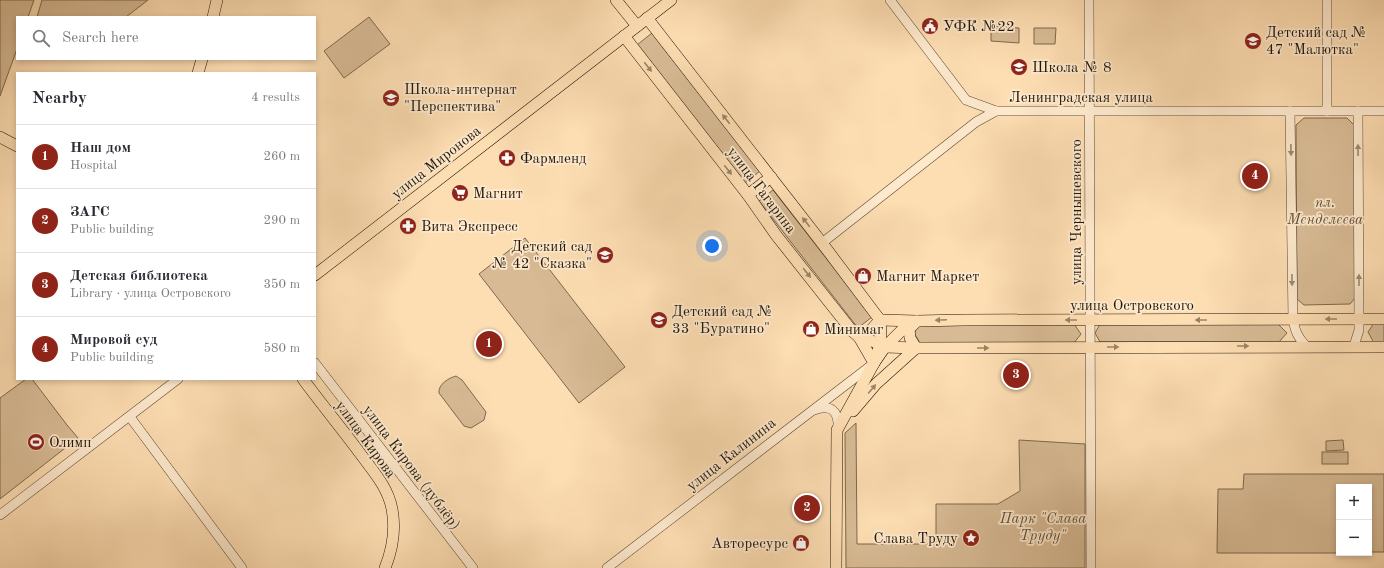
<!DOCTYPE html>
<html lang="en">
<head>
<meta charset="utf-8">
<style>
	body { margin:0; font-family:"Old Standard TT",serif; background:#f7f7f7; color:#2b2b33 }
	.controls { position:absolute; right:12px; bottom:12px; display:grid; overflow:hidden; border-radius:0px; box-shadow:0 2px 6px #0003 }
	.controls button { width:36px; height:36px; display:grid; place-items:center; padding:0; border:0; border-bottom:1px solid #e1e1e2; background:#fff; color:#2b2b33; font:20px sans-serif }
	.you { position:absolute; left:712px; top:246px; width:14px; height:14px; margin:-10px; border:3px solid #fff; border-radius:50%; background:#1a73e8; box-shadow:0 0 0 6px #1a73e833 }
	.badge { display:grid; place-items:center; width:26px; height:26px; border-radius:50%; background:#8f2418; color:#fff; font-size:13px; font-weight:700 }
	.pin { position:absolute; translate:-50% -50%; border:2px solid #fff; box-shadow:0 1px 4px #0006 }
	.list { margin:0; padding:0; list-style:none }
	h2 { display:flex; justify-content:space-between; align-items:center; height:52px; margin:0; padding:0 16px; font-size:17px }
	h2 small { font-size:13px; font-weight:400; color:#7c7c81 }
	.list li { display:grid; grid-template-columns:26px 1fr auto; gap:12px; align-items:center; box-sizing:border-box; height:64px; padding:0 16px; border-top:1px solid #e1e1e2 }
	.list b { display:block; font-size:15px; white-space:nowrap }
	.list p { margin:0; font-size:13px; white-space:nowrap; color:#7c7c81 }
	.list em { font-size:13px; font-style:normal; color:#7c7c81 }
	.icon { flex:none; width:22px; height:22px; fill:none; stroke:currentColor; stroke-width:2; stroke-linecap:round; stroke-linejoin:round }
	.map { position:relative; flex:none; width:1384px; height:568px; overflow:hidden }
	.search { position:absolute; background:#fff; box-shadow:0 2px 6px #0003; left:16px; top:16px; width:300px; height:44px; display:flex; align-items:center; gap:10px; box-sizing:border-box; padding:0 14px; border-radius:0px; color:#7c7c81; font-size:15px }
	.panel { position:absolute; background:#fff; box-shadow:0 2px 6px #0003; left:16px; top:72px; width:300px; height:308px; border-radius:0px }
	.map>svg:first-child { display:block }
	.green { fill:#d8bb95; stroke:#7d694f }
	.lines { fill:none; stroke-linecap:round; stroke-linejoin:round }
	.minor-casing { stroke:#594833; stroke-width:10 }
	.major-casing { stroke:#221709; stroke-width:12 }
	.minor { stroke:#fee9cd; stroke-width:9 }
	.major { stroke:#fdddb2; stroke-width:11 }
	.oneway { fill:#9a8466 }
	.oneway2 { fill:#9b8a75 }
	.labels { text-anchor:middle; stroke-width:3.5; stroke-linejoin:round; paint-order:stroke }
	.poi-label { font-size:15px; fill:#221709; stroke:#fee9cd; text-anchor:start }
	.street-label { font-size:15px; fill:#221709; stroke:#fee9cd }
	.park-label { font-size:15px; font-style:italic; fill:#62503a; stroke:#fee9cd }
</style>
</head>
<body>
<div class="map">
<svg width="1384" height="568" viewBox="0 0 1384 568">
	<rect width="100%" height="100%" fill="#fdddb2"/>
	<filter id="stains"><feTurbulence type="fractalNoise" baseFrequency=".005" numOctaves="4"/><feColorMatrix values="0 0 0 0 .2 0 0 0 0 .09 0 0 0 0 .02 0 0 0 .5 -.17"/></filter>
	<radialGradient id="worn" r=".72"><stop offset=".6" stop-color="#630" stop-opacity="0"/><stop offset="1" stop-color="#630" stop-opacity=".3"/></radialGradient>
	<g class="green">
		<path d="M0 0H34L28 17H17V49L0 96Z"/>
		<path d="M42 0H148L126 17H37Z"/>
		<path d="M369 17 390 44 344 78 324 51Z"/>
		<path d="M991 26 1019 28V43L991 41Z"/>
		<path d="M1034 28H1056L1055 44H1034Z"/>
		<path d="M652 33 760 171 745 183 637 45Z"/>
		<path d="M1304 118H1347L1355 126V298L1350 304 1304 305 1297 299 1296 125Z"/>
		<path d="M773 190 872 317 858 328 759 201Z"/>
		<path d="M525 238 625 367 579 403 479 274Z"/>
		<path d="M1374 323H1384V343H1374L1368 332Z"/>
		<path d="M920 324H1074L1081 334 1074 343H920L914 333Z"/>
		<path d="M1100 324H1278L1287 333 1279 342H1100L1095 333Z"/>
		<path d="M456 376 462 380 486 412 484 420 471 428 464 426 439 393C438 384 449 378 456 376Z"/>
		<path d="M26 379H32L67 425 78 438 0 499V398Z"/>
		<path d="M856 423 857 544H936V504H998L1020 491 1019 440 1085 444V568H846L845 433Z"/>
		<path d="M1343 440 1344 450 1326 451V441Z"/>
		<rect x="1322" y="452" width="26" height="12"/>
		<path d="M1244 474H1384V552H1369V487H1339V553H1217L1218 489H1243Z"/>
	</g>
	<g class="lines">
		<g class="minor-casing">
			<g id="minor">
				<path d="M890 0 966 100 996 111"/>
				<path d="M1089 0 1091 568"/>
				<path d="M1327 0V111"/>
				<path d="M1290 111 1293 319C1295 331 1298 338 1306 346"/>
				<path d="M822 243 976 122 996 111H1384"/>
				<path d="M1354 346 1359 330V319L1358 111"/>
				<path d="M315 363 473 568"/>
				<path d="M814 410C831 404 839 411 838 428"/>
				<path d="M130 417 242 568"/>
				<path d="M0 515 178 379"/>
				<path d="M607 568 873 364"/>
			</g>
		</g>
		<g class="major-casing">
			<g id="major">
				<path d="M616 0 637 26"/>
				<path d="M213 17 217 0"/>
				<path d="M647 18 822 243 880 320C882 339 880 346 874 363"/>
				<path d="M624 36 748 195 776 235 852 331 859 337 874 363"/>
				<path d="M198 73 202 59"/>
				<path d="M0 137 17 146"/>
				<path d="M748 195 771 177"/>
				<path d="M315 275 671 0"/>
				<path d="M880 320 917 321 963 320 1384 319"/>
				<path d="M915 323 909 329 910 338 916 348"/>
				<path d="M859 337 881 344 885 347 916 348 1384 347"/>
				<path d="M859 337 871 330 880 320"/>
				<path d="M303 379C322 405 343 430 362 456 374 472 388 488 392 509 396 530 393 548 385 568"/>
				<path d="M853 411 876 384 916 348"/>
				<path d="M836 568 837 430 874 363 885 347 902 330 917 321"/>
			</g>
		</g>
		<use href="#minor" class="minor"/>
		<use href="#major" class="major"/>
	</g>
	<defs><path id="oneway-solid" d="M-6-.8H1V-3.2L6.5 0L1 3.2V.8H-6Z"/></defs>
	<g class="oneway">
		<use href="#oneway-solid" transform="translate(648 67) rotate(52)"/>
		<use href="#oneway-solid" transform="translate(726 119) rotate(-128)"/>
		<use href="#oneway-solid" transform="translate(728 170) rotate(52)"/>
		<use href="#oneway-solid" transform="translate(806 222) rotate(-128)"/>
		<use href="#oneway-solid" transform="translate(807 273) rotate(51)"/>
		<use href="#oneway-solid" transform="translate(1331 319) rotate(180)"/>
		<use href="#oneway-solid" transform="translate(941 320) rotate(178)"/>
		<use href="#oneway-solid" transform="translate(1071 320) rotate(-180)"/>
		<use href="#oneway-solid" transform="translate(1201 320) rotate(180)"/>
		<use href="#oneway-solid" transform="translate(1243 346)"/>
		<use href="#oneway-solid" transform="translate(1113 347)"/>
		<use href="#oneway-solid" transform="translate(983 348)"/>
		<use href="#oneway-solid" transform="translate(872 389) rotate(-50)"/>
	</g>
	<g class="oneway2">
		<use href="#oneway-solid" transform="translate(1291 150) rotate(89)"/>
		<use href="#oneway-solid" transform="translate(1358 150) rotate(-90)"/>
		<use href="#oneway-solid" transform="translate(1292 280) rotate(89)"/>
		<use href="#oneway-solid" transform="translate(1359 280) rotate(-90)"/>
	</g>
	<defs>
		<g id="civic-disc" transform="scale(0.9)"><circle r="9.5" fill="#8f2418" stroke="#fee9cd"/><path d="M-.6-6.5H3V-4.5H.6V-3L4-1V1h2V6H-6V1h2V-1L-.6-3ZM-1.2 2.5V6h2.4V2.5Z" fill="#fff"/></g>
		<g id="school-disc" transform="scale(0.9)"><circle r="9.5" fill="#8f2418" stroke="#fee9cd"/><path d="M0-5L7-2L0 1L-7-2ZM-4 1L0 2.5L4 1V4Q0 6-4 4Z" fill="#fff"/></g>
		<g id="pharmacy-disc" transform="scale(0.9)"><circle r="9.5" fill="#8f2418" stroke="#fee9cd"/><path d="M-2-6h4v4h4v4h-4v4h-4v-4h-4v-4h4Z" fill="#fff"/></g>
		<g id="supermarket-disc" transform="scale(0.9)"><circle r="9.5" fill="#8f2418" stroke="#fee9cd"/><path d="M-6-5.5h2.5l.6 2H6L4.5 2H-2.5L-4.4-4H-6ZM-1.5 3.2a1.3 1.3 0 1 0 .1 0ZM3 3.2a1.3 1.3 0 1 0 .1 0Z" fill="#fff"/></g>
		<g id="shop-disc" transform="scale(0.9)"><circle r="9.5" fill="#8f2418" stroke="#fee9cd"/><path d="M-5-2.5h2.3a2.7 3.5 0 0 1 5.4 0H5L5.5 6h-11ZM-1.5-2.5h3a1.5 2.3 0 0 0-3 0Z" fill="#fff"/></g>
		<g id="stadium-disc" transform="scale(0.9)"><circle r="9.5" fill="#8f2418" stroke="#fee9cd"/><path d="M0-5a6.5 5 0 1 0 0 10a6.5 5 0 1 0 0-10ZM-3.5-1.8h7v3.6h-7Z" fill="#fff"/></g>
		<g id="sight-disc" transform="scale(0.9)"><circle r="9.5" fill="#8f2418" stroke="#fee9cd"/><path d="M0-6L1.8-2.2L6-1.7L2.9 1.2L3.7 5.4L0 3.3L-3.7 5.4L-2.9 1.2L-6-1.7L-1.8-2.2Z" fill="#fff"/></g>
	</defs>
	<g fill-rule="evenodd">
		<use href="#civic-disc" x="930" y="26"/>
		<use href="#school-disc" x="1253" y="41"/>
		<use href="#school-disc" x="1019" y="67"/>
		<use href="#school-disc" x="391" y="98"/>
		<use href="#pharmacy-disc" x="507" y="158"/>
		<use href="#supermarket-disc" x="460" y="193"/>
		<use href="#pharmacy-disc" x="408" y="226"/>
		<use href="#school-disc" x="605" y="255"/>
		<use href="#shop-disc" x="863" y="276"/>
		<use href="#school-disc" x="659" y="320"/>
		<use href="#shop-disc" x="811" y="329"/>
		<use href="#stadium-disc" x="36" y="442"/>
		<use href="#sight-disc" x="971" y="538"/>
		<use href="#shop-disc" x="801" y="543"/>
	</g>
	<g class="labels">
		<g class="poi-label">
			<text x="943" y="31">УФК №22</text>
			<text x="1266" y="37">Детский сад №<tspan x="1266" dy="17">47 "Малютка"</tspan></text>
			<text x="1032" y="72">Школа № 8</text>
			<text x="404" y="94">Школа-интернат<tspan x="404" dy="17">"Перспектива"</tspan></text>
			<text x="520" y="163">Фармленд</text>
			<text x="473" y="198">Магнит</text>
			<text x="421" y="231">Вита Экспресс</text>
			<text x="592" y="251" text-anchor="end">Детский сад<tspan x="592" dy="17">№ 42 "Сказка"</tspan></text>
			<text x="876" y="281">Магнит Маркет</text>
			<text x="672" y="316">Детский сад №<tspan x="672" dy="17">33 "Буратино"</tspan></text>
			<text x="824" y="334">Минимаг</text>
			<text x="49" y="447">Олимп</text>
			<text x="958" y="543" text-anchor="end">Слава Труду</text>
			<text x="788" y="548" text-anchor="end">Авторесурс</text>
		</g>
		<g class="street-label">
			<text x="1081" y="102">Ленинградская улица</text>
			<text transform="translate(436 162) rotate(-38)" y="5">улица Миронова</text>
			<text transform="translate(762 190) rotate(53)" y="5">улица Гагарина</text>
			<text transform="translate(1076 212) rotate(-90)" y="5">улица Чернышевского</text>
			<text x="1132" y="310">улица Островского</text>
			<text transform="translate(366 439) rotate(54)" y="5">улица Кирова</text>
			<text transform="translate(731 454) rotate(-38)" y="5">улица Калинина</text>
			<text transform="translate(412 467) rotate(53)" y="5">улица Кирова (дублёр)</text>
		</g>
		<g class="park-label">
			<text x="1325" y="207">пл.<tspan x="1325" dy="17">Менделеева</tspan></text>
			<text x="1043" y="523">Парк "Слава<tspan x="1043" dy="17">Труду"</tspan></text>
		</g>
	</g>
	<rect width="100%" height="100%" filter="url(#stains)"/>
	<rect width="100%" height="100%" fill="url(#worn)"/>
</svg>
<div class="controls">
<button>+</button>
<button>−</button>
</div>
<div class="you"></div>
<div class="pin badge" style="left:489px;top:344px">1</div>
<div class="pin badge" style="left:807px;top:508px">2</div>
<div class="pin badge" style="left:1016px;top:375px">3</div>
<div class="pin badge" style="left:1255px;top:176px">4</div>
<div class="search"><svg class="icon" aria-label="search" viewBox="0 0 24 24"><circle cx="10" cy="10" r="6"/><path d="M15 15l6 6"/></svg>Search here</div>
<section class="panel">
<h2>Nearby<small>4 results</small></h2>
<ul class="list">
<li><span class="badge">1</span><div><b>Наш дом</b><p>Hospital</p></div><em>260 m</em></li>
<li><span class="badge">2</span><div><b>ЗАГС</b><p>Public building</p></div><em>290 m</em></li>
<li><span class="badge">3</span><div><b>Детская библиотека</b><p>Library · улица Островского</p></div><em>350 m</em></li>
<li><span class="badge">4</span><div><b>Мировой суд</b><p>Public building</p></div><em>580 m</em></li>
</ul>
</section>
</div>
</body>
</html>
